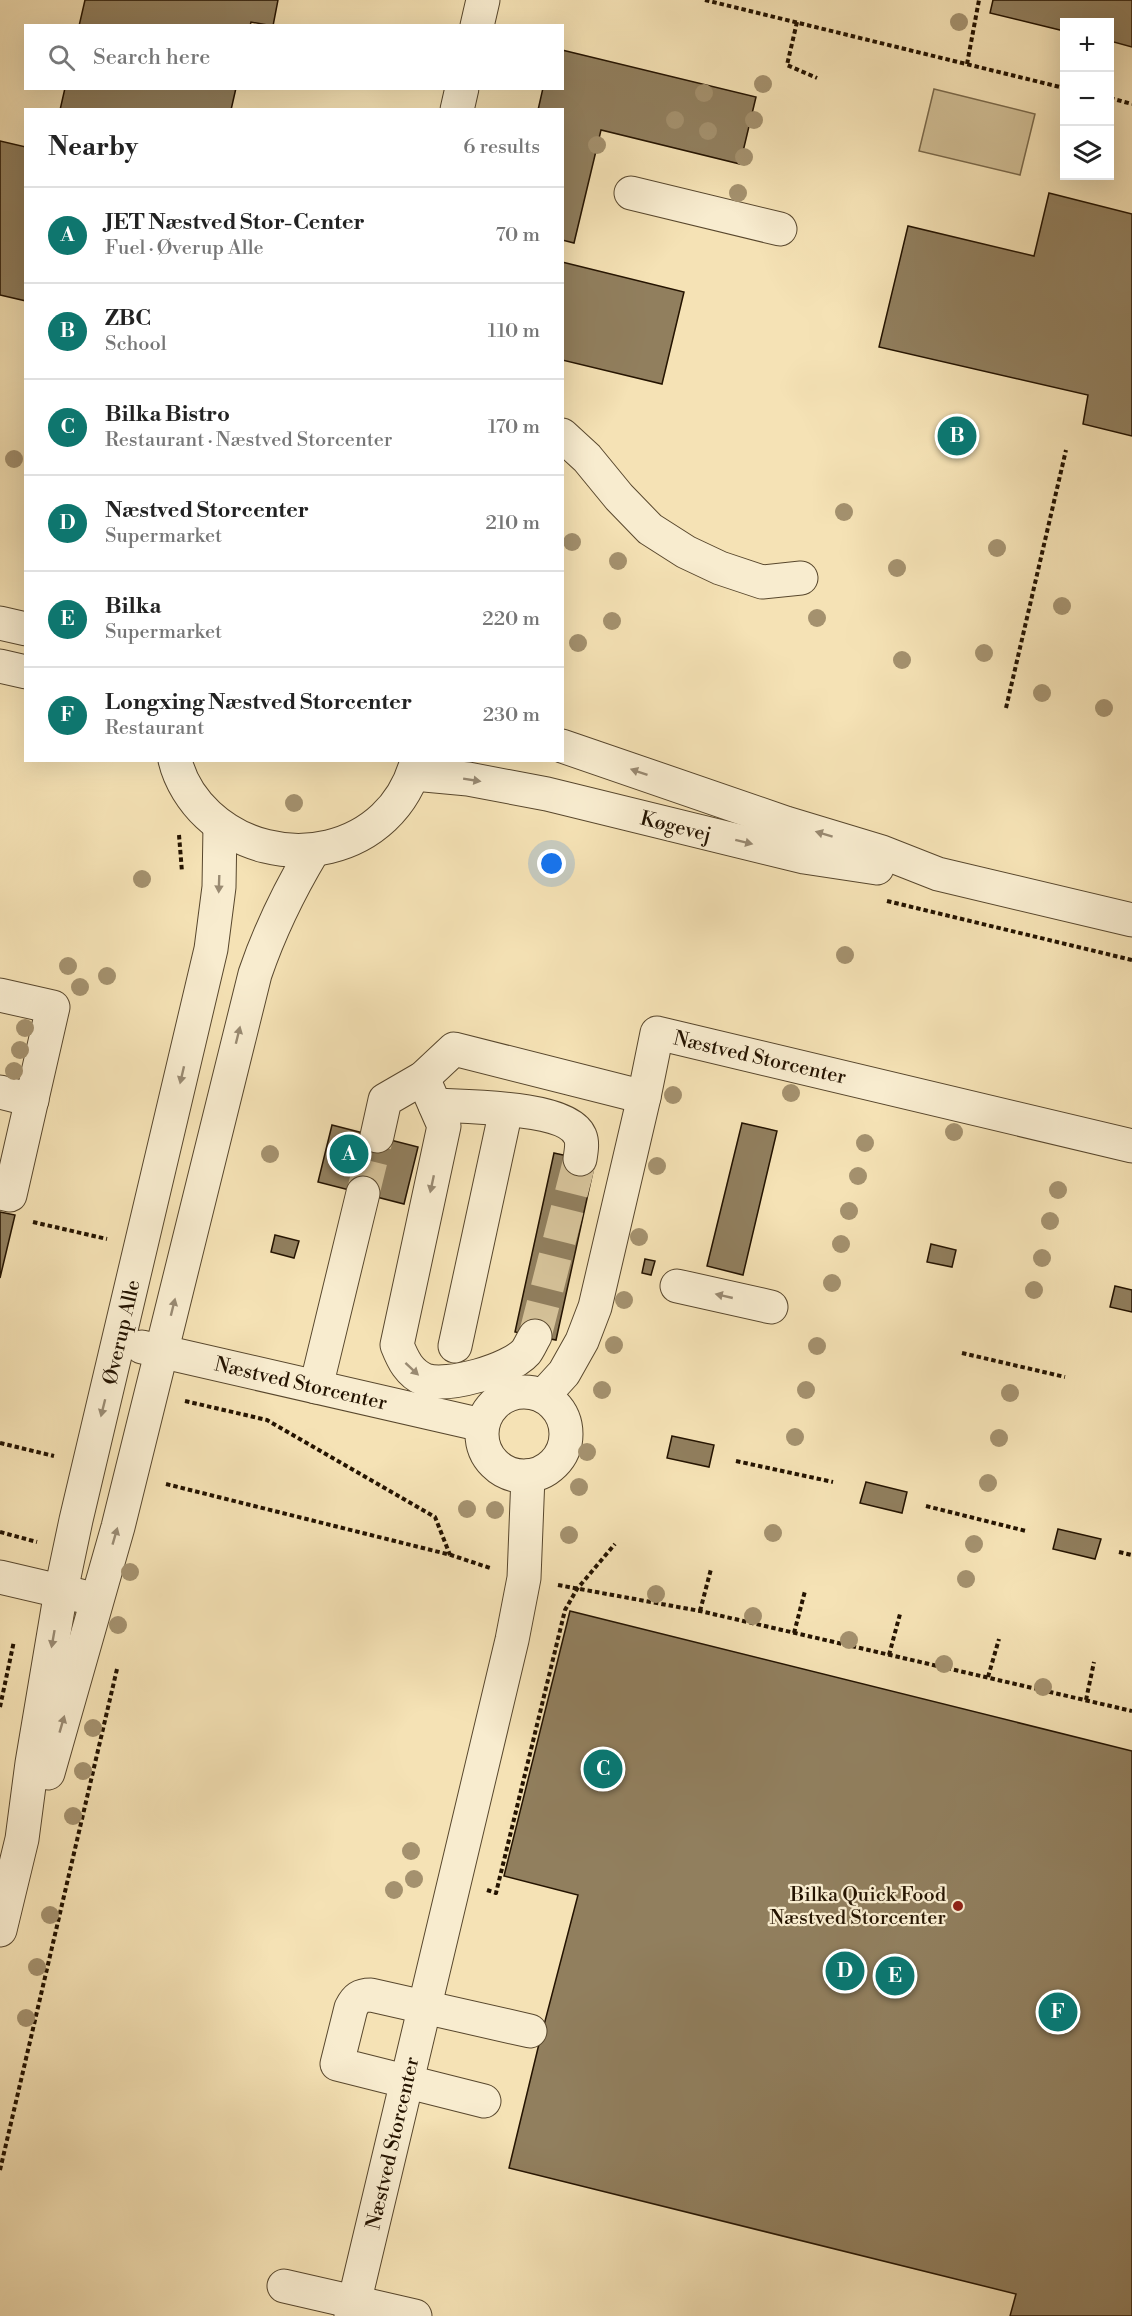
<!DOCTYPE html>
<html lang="en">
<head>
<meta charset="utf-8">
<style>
	body { margin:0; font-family:"Libre Bodoni",serif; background:#f6f6f6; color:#222 }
	.controls { position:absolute; right:18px; top:18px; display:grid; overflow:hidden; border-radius:0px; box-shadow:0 6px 24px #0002 }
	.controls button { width:54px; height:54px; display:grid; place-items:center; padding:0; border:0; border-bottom:2px solid #e0e0e0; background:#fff; color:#222; font:30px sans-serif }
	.you { position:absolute; left:552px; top:864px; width:21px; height:21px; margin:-15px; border:4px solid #fff; border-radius:50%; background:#1a73e8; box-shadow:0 0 0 9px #1a73e833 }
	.badge { display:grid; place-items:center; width:39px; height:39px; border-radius:50%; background:#0f766e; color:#fff; font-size:20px; font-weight:700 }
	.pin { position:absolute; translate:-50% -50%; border:3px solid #fff; box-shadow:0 2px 6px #0006 }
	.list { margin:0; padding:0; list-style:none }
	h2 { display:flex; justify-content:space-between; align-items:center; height:78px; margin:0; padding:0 24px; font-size:26px }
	h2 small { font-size:20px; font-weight:400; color:#767676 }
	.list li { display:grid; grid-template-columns:39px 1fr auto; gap:18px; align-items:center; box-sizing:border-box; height:96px; padding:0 24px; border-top:2px solid #e0e0e0 }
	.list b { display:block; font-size:22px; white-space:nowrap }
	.list p { margin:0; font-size:20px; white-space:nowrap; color:#767676 }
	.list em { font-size:20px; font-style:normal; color:#767676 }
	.icon { flex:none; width:33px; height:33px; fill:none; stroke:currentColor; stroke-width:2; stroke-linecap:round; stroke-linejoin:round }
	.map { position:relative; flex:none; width:1132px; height:2316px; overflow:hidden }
	.search { position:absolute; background:#fff; box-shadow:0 6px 24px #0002; left:24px; top:24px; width:540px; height:66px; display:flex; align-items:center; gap:15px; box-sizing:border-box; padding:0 21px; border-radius:0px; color:#767676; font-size:22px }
	.panel { position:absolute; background:#fff; box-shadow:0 6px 24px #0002; left:24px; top:108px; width:540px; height:654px; border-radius:0px }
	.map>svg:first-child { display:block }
	.green { fill:#d1bf96; stroke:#7a694b; stroke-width:1.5 }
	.building { fill:#917f5e; stroke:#241300; stroke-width:1.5 }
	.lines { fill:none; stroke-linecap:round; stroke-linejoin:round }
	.minor-tunnel { stroke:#d6c39a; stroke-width:33; stroke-dasharray:33 16; stroke-linecap:butt }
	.minor-casing { stroke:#58472d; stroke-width:35 }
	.path { stroke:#241300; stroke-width:4; stroke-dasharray:4.5 3; stroke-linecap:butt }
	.minor { stroke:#f8eccf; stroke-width:33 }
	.tree { fill:#a4916e }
	.oneway { fill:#998a72 }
	.poi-dot { fill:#8f2418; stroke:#f8eccf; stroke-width:2 }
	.labels { text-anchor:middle; stroke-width:4.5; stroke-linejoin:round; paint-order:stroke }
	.street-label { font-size:20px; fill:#241300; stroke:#f8eccf }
	.poi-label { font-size:20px; fill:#241300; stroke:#f8eccf; text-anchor:end }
</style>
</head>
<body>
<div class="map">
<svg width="1132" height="2316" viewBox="0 0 1132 2316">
	<rect width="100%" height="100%" fill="#f5e2b5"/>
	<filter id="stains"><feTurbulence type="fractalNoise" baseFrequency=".00333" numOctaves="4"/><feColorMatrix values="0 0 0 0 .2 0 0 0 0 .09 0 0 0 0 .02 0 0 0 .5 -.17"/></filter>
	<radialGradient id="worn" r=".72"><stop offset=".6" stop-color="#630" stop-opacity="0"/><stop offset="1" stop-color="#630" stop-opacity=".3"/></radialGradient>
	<path class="green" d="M934 89 1035 114 1020 175 919 151Z"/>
	<g class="building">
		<path d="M85 0H278L273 26 251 22 250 26H79Z"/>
		<path d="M993 0H1132V47L1110 41V22H1064V31L990 13Z"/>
		<path d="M562 50 756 97 740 164 601 130 574 243 562 240V110H538L543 88H562Z"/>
		<path d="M65 88H236L231 110H60Z"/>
		<path d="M0 141 26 147V301L0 295Z"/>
		<path d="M1049 193 1132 214V436L1083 424 1088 395 879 347 908 226 1034 256Z"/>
		<path d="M562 262 684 292 662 384 562 360Z"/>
		<path d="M742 1123 777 1131 743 1275 707 1266Z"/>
		<path d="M332 1125 418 1147 404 1204 318 1182Z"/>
		<path d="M554 1153 595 1162 556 1340 515 1332Z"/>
		<path d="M0 1212 15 1215 0 1278Z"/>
		<path d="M275 1235 299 1241 294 1258 271 1252Z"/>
		<path d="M931 1244 956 1250 952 1267 927 1262Z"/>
		<path d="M645 1259 655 1261 651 1275 642 1273Z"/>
		<path d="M1115 1286 1132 1290V1312L1110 1307Z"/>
		<path d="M672 1436 714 1445 709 1467 667 1458Z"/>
		<path d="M866 1482 907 1492 902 1513 860 1503Z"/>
		<path d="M1058 1529 1101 1539 1095 1559 1053 1549Z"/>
		<path d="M570 1611 1132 1751V2316H1010L1016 2294 509 2168 538 2048 578 1895 504 1876Z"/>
	</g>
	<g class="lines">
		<g class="minor-tunnel">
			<path d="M363 1193 377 1136"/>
			<path d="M535 1336 580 1159"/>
		</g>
		<g class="minor-casing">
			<g id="minor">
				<path d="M477 26 483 0"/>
				<path d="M457 110 462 88"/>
				<path d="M631 193 780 229"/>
				<path d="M562 435 587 458 619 497 650 529 686 552 720 568 762 582 801 578"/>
				<path d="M0 623 26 629"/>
				<path d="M0 666 26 672"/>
				<path d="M562 746 786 823 882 852 938 874 1132 920"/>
				<path d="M175 760C180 781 193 801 208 815 276 878 393 855 417 760"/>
				<path d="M414 774 468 779 547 794 804 857 877 868"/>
				<path d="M0 995 53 1007 10 1195 0 1193"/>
				<path d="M423 1078 444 1126 397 1345C403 1360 409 1373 425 1380 447 1388 510 1370 526 1352 529 1348 532 1341 535 1336"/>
				<path d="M0 1092 32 1100"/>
				<path d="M435 1105C465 1107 567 1106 580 1136 583 1143 581 1152 580 1159"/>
				<path d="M377 1136 385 1100 423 1078 454 1049 644 1097"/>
				<path d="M677 1286 771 1307"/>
				<path d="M455 1346 506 1110"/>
				<path d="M142 1347 482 1425"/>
				<path d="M316 1387 363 1193"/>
				<circle cx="524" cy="1434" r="42"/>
				<path d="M543 1396 564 1373 582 1341 595 1307 644 1097 657 1033 1132 1146"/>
				<path d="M0 1577 81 1596"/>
				<path d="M48 1773 118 1527 255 974C270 930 289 891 313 851"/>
				<path d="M0 1930 22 1839 32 1763 61 1591 76 1520 211 949 219 887 220 826"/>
				<path d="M484 2101 337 2064 351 2008C356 1998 360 1995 371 1995L530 2031"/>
				<path d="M284 2286 415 2316"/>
				<path d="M351 2316 512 1640 524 1578 528 1476"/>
			</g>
		</g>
		<g class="path">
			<path d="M705 0 1064 88"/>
			<path d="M797 22 787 65 817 78"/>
			<path d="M967 64 979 0"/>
			<path d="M1110 98 1132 104"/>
			<path d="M1006 708 1066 450"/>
			<path d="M179 835 182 872"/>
			<path d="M887 901 1132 960"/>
			<path d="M33 1222 107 1239"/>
			<path d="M962 1353 1065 1377"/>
			<path d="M185 1401 267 1420 435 1517 450 1555"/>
			<path d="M0 1443 54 1456"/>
			<path d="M736 1461 833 1482"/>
			<path d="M166 1484 451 1555 490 1568"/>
			<path d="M926 1506 1026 1531"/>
			<path d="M0 1532 37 1542"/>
			<path d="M1119 1552 1132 1555"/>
			<path d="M558 1585 700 1611 1132 1711"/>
			<path d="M700 1611 711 1569"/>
			<path d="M794 1633 805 1591"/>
			<path d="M889 1655 900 1614"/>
			<path d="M988 1677 999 1639"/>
			<path d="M1086 1700 1094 1662"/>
			<path d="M0 1707 14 1641"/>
			<path d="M487 1890 496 1893 565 1610 577 1589 615 1544"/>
			<path d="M0 2170 117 1669"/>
		</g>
		<use href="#minor" class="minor"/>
	</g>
	<g class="tree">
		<circle cx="959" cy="22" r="9"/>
		<circle cx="763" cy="84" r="9"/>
		<circle cx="704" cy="93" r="9"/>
		<circle cx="675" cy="120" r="9"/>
		<circle cx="754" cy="120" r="9"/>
		<circle cx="708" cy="131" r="9"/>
		<circle cx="597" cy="145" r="9"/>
		<circle cx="744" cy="157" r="9"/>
		<circle cx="738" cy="193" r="9"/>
		<circle cx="14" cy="459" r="9"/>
		<circle cx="844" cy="512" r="9"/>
		<circle cx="572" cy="542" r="9"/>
		<circle cx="997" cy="548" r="9"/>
		<circle cx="618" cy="561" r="9"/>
		<circle cx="897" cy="568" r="9"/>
		<circle cx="1062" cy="606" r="9"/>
		<circle cx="817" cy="618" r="9"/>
		<circle cx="612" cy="621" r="9"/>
		<circle cx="578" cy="643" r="9"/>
		<circle cx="984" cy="653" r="9"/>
		<circle cx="902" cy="660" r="9"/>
		<circle cx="1042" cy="693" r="9"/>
		<circle cx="1104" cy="708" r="9"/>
		<circle cx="294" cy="803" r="9"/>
		<circle cx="142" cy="879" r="9"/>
		<circle cx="845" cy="955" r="9"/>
		<circle cx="68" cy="966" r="9"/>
		<circle cx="107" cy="976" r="9"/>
		<circle cx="80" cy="987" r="9"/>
		<circle cx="25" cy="1028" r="9"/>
		<circle cx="20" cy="1050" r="9"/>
		<circle cx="14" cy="1071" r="9"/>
		<circle cx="791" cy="1093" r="9"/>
		<circle cx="673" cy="1095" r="9"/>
		<circle cx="954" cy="1132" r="9"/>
		<circle cx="865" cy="1143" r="9"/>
		<circle cx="270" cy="1154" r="9"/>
		<circle cx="657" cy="1166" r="9"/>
		<circle cx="858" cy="1176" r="9"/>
		<circle cx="1058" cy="1190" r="9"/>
		<circle cx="849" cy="1211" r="9"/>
		<circle cx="1050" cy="1221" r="9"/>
		<circle cx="639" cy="1237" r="9"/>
		<circle cx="841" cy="1244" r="9"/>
		<circle cx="1042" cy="1258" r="9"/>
		<circle cx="832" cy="1283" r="9"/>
		<circle cx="1034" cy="1290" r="9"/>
		<circle cx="624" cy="1300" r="9"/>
		<circle cx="614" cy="1345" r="9"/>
		<circle cx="817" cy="1346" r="9"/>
		<circle cx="602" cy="1390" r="9"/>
		<circle cx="806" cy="1390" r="9"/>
		<circle cx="1010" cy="1393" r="9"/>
		<circle cx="795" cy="1437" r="9"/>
		<circle cx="999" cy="1438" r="9"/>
		<circle cx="587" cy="1452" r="9"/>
		<circle cx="988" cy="1483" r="9"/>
		<circle cx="579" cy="1487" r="9"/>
		<circle cx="467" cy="1509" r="9"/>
		<circle cx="495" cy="1510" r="9"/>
		<circle cx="773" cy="1533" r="9"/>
		<circle cx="569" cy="1535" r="9"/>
		<circle cx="974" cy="1544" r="9"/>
		<circle cx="130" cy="1572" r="9"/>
		<circle cx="966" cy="1579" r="9"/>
		<circle cx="656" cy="1594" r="9"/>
		<circle cx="753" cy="1616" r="9"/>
		<circle cx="118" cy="1625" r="9"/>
		<circle cx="849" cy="1640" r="9"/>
		<circle cx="944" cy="1664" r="9"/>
		<circle cx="1043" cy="1687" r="9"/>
		<circle cx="93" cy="1728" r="9"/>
		<circle cx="83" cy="1771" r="9"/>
		<circle cx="73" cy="1816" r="9"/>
		<circle cx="411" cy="1851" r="9"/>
		<circle cx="414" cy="1879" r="9"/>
		<circle cx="394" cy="1890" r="9"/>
		<circle cx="50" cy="1915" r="9"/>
		<circle cx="37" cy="1967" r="9"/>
		<circle cx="26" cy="2018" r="9"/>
	</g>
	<defs><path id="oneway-solid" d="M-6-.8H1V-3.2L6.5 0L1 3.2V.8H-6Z" transform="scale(1.5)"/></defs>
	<g class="oneway">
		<use href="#oneway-solid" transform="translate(639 772) rotate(-161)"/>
		<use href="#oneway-solid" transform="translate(472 780) rotate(9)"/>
		<use href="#oneway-solid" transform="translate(824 834) rotate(-163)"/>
		<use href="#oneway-solid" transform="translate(744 842) rotate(14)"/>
		<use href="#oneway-solid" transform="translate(219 884) rotate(92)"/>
		<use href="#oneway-solid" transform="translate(238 1035) rotate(-76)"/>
		<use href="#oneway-solid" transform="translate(182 1075) rotate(103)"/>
		<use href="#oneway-solid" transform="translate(432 1184) rotate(102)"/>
		<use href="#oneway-solid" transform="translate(724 1296) rotate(-167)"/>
		<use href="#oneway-solid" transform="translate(173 1307) rotate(-76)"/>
		<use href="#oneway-solid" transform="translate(412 1369) rotate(43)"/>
		<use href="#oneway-solid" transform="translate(103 1408) rotate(104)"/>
		<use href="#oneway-solid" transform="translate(115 1536) rotate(-74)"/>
		<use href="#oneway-solid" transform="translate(53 1639) rotate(100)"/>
		<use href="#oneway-solid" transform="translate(62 1724) rotate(-74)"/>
	</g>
	<circle class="poi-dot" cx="958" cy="1906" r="6"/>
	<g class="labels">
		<g class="street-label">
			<text transform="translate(676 826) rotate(14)" y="7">Køgevej</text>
			<text transform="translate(760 1057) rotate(13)" y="7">Næstved Storcenter</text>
			<text transform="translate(121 1332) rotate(-77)" y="7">Øverup Alle</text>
			<text transform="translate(301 1383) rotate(13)" y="7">Næstved Storcenter</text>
			<text transform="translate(392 2143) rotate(-77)" y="7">Næstved Storcenter</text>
		</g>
		<g class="poi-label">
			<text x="946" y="1901">Bilka Quick Food<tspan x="946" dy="23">Næstved Storcenter</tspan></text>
		</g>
	</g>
	<rect width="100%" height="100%" filter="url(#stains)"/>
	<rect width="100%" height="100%" fill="url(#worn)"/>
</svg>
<div class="controls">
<button>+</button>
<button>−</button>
<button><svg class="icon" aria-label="layers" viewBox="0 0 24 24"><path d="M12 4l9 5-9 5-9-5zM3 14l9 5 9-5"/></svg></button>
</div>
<div class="you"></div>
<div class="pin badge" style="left:349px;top:1154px">A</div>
<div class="pin badge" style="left:957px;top:436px">B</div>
<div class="pin badge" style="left:603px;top:1769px">C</div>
<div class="pin badge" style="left:845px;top:1971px">D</div>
<div class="pin badge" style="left:895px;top:1976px">E</div>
<div class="pin badge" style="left:1058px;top:2012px">F</div>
<div class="search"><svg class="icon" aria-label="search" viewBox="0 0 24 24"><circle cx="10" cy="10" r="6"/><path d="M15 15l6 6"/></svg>Search here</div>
<section class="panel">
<h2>Nearby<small>6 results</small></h2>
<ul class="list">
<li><span class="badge">A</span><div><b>JET Næstved Stor-Center</b><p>Fuel · Øverup Alle</p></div><em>70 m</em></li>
<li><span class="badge">B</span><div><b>ZBC</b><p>School</p></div><em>110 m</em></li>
<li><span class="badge">C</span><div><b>Bilka Bistro</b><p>Restaurant · Næstved Storcenter</p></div><em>170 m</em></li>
<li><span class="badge">D</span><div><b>Næstved Storcenter</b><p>Supermarket</p></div><em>210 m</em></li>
<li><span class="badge">E</span><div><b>Bilka</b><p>Supermarket</p></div><em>220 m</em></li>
<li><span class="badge">F</span><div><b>Longxing Næstved Storcenter</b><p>Restaurant</p></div><em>230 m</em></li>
</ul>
</section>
</div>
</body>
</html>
